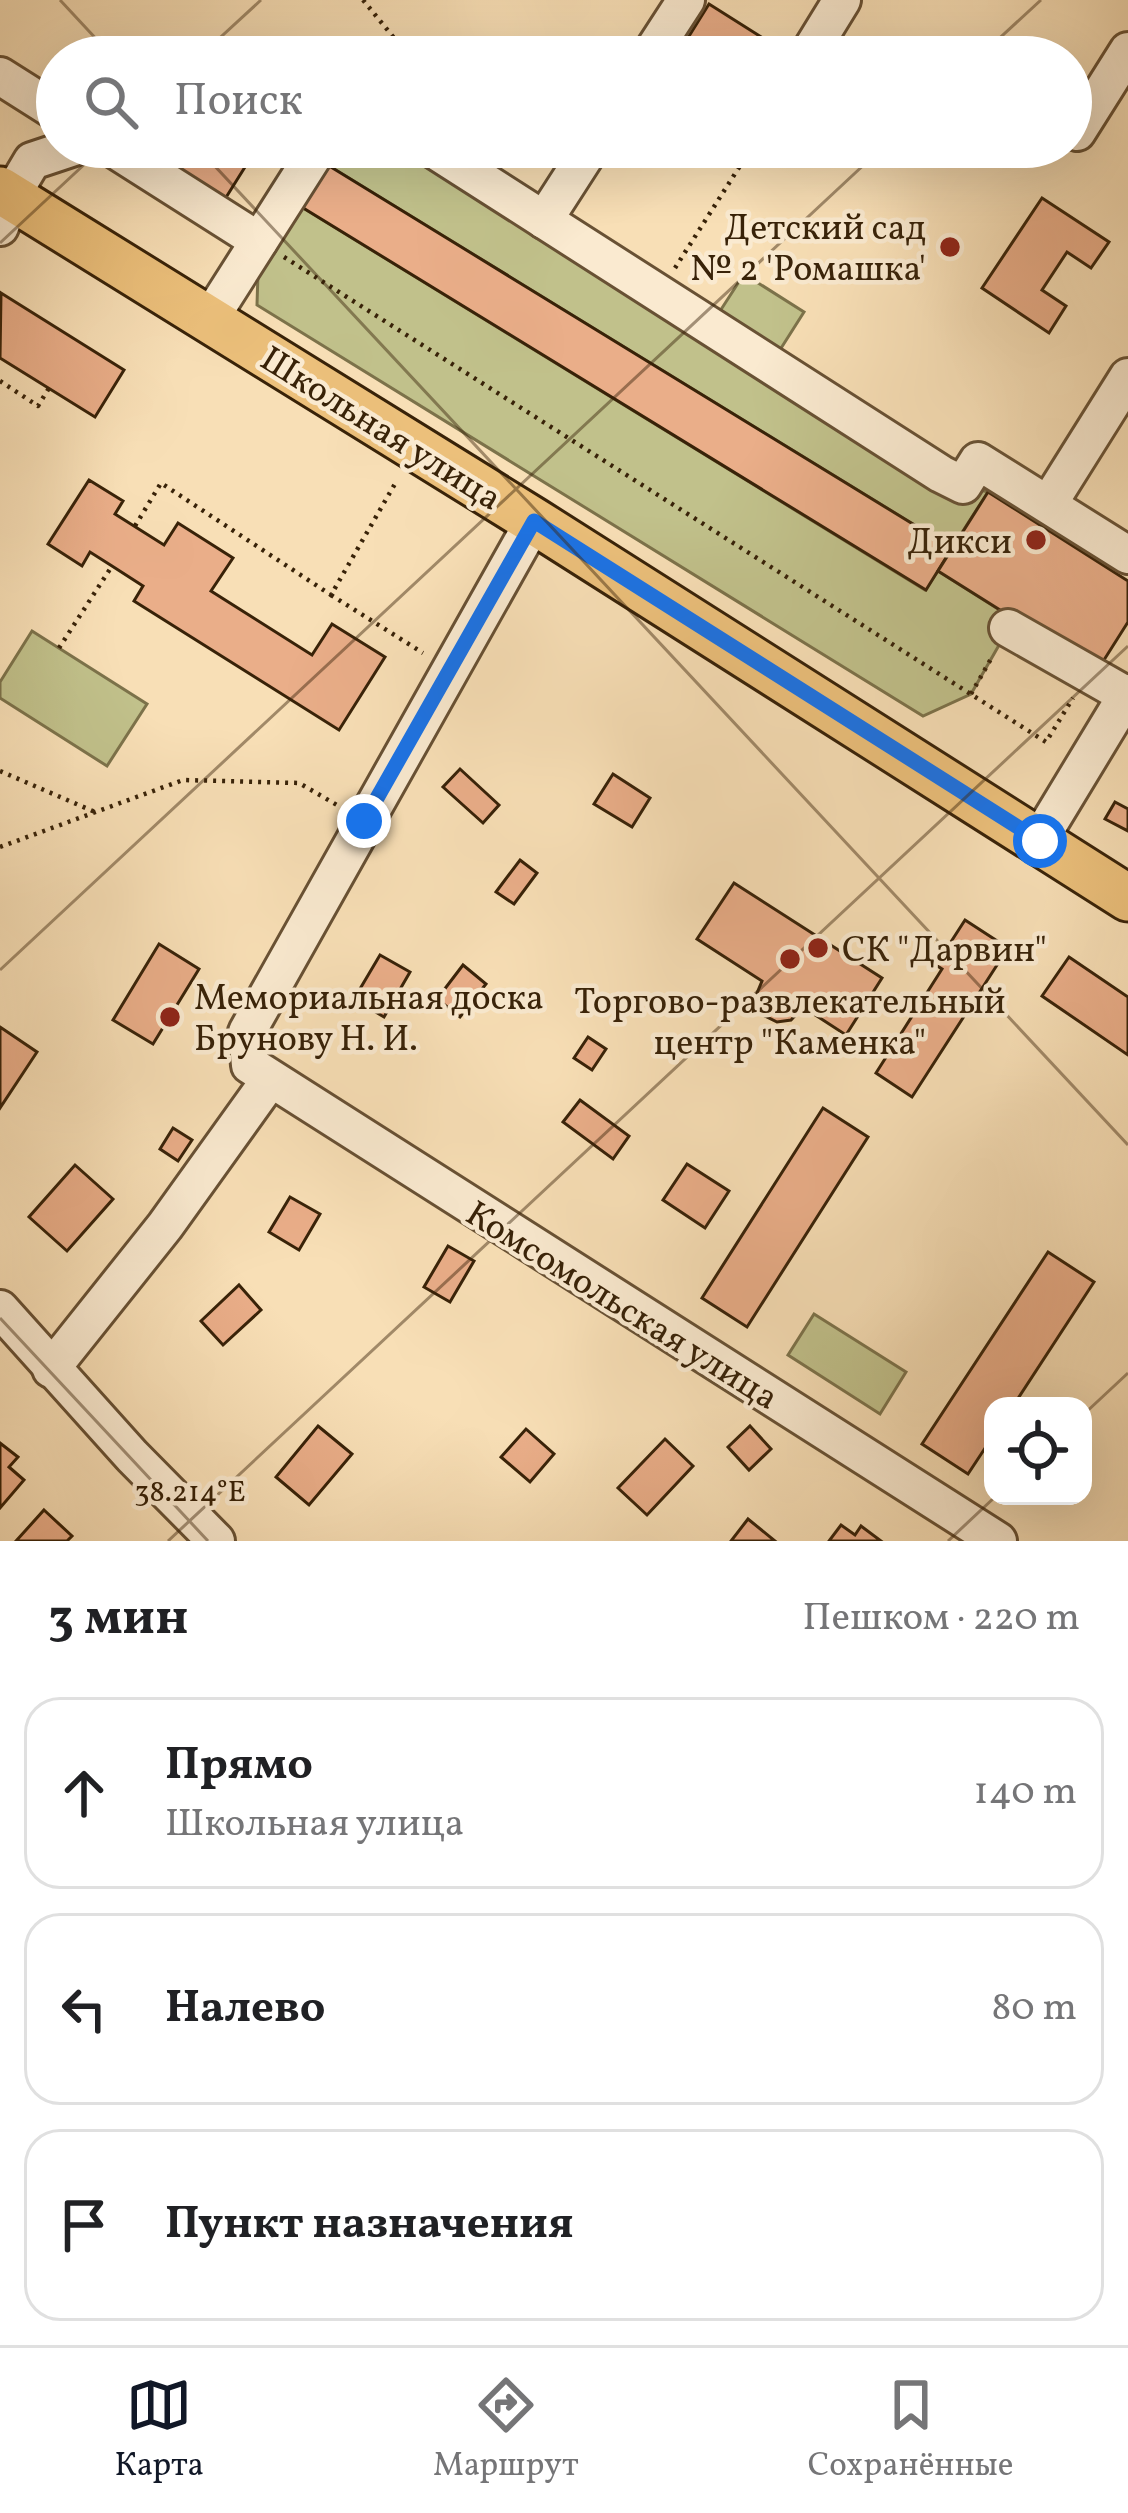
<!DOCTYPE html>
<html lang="ru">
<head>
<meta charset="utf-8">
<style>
	body { margin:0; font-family:Vollkorn,serif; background:#f6f6f6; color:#202124 }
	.controls { position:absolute; right:36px; bottom:36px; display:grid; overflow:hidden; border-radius:24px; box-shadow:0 12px 48px #0002 }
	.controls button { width:108px; height:108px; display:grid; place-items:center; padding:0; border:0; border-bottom:3px solid #e0e0e0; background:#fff; color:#202124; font:60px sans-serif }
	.stop { position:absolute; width:36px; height:36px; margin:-27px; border:9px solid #1a73e8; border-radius:50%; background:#fff }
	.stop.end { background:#1a73e8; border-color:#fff; box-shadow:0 3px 12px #0008 }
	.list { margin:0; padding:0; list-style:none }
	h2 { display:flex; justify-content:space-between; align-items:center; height:156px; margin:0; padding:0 48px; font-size:51px }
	h2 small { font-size:39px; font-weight:400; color:#757577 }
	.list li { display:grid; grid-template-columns:78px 1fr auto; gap:36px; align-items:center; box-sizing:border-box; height:192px; margin:0 24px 24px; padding:0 24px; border:3px solid #e0e0e0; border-radius:36px }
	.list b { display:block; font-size:45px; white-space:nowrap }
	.list p { margin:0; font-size:39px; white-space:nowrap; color:#757577 }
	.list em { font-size:39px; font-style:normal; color:#757577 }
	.icon { flex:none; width:66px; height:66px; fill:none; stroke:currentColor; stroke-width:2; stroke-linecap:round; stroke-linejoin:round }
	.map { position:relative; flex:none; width:1128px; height:1541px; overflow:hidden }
	.search { position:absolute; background:#fff; box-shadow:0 12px 48px #0002; left:36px; right:36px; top:36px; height:132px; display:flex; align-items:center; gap:30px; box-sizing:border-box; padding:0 42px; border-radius:66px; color:#757577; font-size:45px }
	.sheet { height:804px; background:#fff }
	nav { display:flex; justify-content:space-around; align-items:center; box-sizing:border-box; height:168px; border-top:3px solid #e0e0e0; background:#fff; font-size:33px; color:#757577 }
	nav a { display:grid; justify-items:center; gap:6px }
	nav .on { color:#111827 }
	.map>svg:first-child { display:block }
	.green { fill:#c1c18b; stroke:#7c724a; stroke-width:3 }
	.building { fill:#eaae89; stroke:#382208; stroke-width:3 }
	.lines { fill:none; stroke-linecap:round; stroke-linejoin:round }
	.minor-casing { stroke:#685134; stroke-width:42 }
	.major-casing { stroke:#382208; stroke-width:51 }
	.path { stroke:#382208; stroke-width:4.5; stroke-dasharray:3 6; stroke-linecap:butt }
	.minor { stroke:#faead0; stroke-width:36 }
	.major { stroke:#ecc07b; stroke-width:45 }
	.route { stroke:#1a73e8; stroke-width:15 }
	.ticks { fill:none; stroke:#382208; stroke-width:3; stroke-opacity:0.45 }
	.poi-dot { fill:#8f2418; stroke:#faead0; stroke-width:4.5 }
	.labels { text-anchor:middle; stroke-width:9; stroke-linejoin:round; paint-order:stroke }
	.poi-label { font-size:36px; fill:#382208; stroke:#faead0; text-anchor:end }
	.street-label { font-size:36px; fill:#382208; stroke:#faead0 }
	.ticks-label { font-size:30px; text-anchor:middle; fill:#382208; stroke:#faead0; stroke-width:9; stroke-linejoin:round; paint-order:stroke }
</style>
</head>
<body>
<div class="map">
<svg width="1128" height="1541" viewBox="0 0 1128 1541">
	<rect width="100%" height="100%" fill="#f8dfb6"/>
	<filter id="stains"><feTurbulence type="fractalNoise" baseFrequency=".00167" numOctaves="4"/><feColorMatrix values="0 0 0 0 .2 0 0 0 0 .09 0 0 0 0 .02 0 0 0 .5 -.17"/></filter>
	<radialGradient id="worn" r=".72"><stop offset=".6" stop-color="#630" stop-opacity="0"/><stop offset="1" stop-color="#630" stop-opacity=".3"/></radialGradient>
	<g class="green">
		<path d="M356 147H430L711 325 744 274 804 312 771 364 963 485 988 492 952 548 326 164Z"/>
		<path d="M287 198 925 590 938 571 1014 619 971 694 923 716 257 305 259 241Z"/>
		<path d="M32 631 147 704 107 766 0 698V682Z"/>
		<path d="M814 1314 906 1372 880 1414 788 1355Z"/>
	</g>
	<g class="building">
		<path d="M709 4 769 42 760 57H676Z"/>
		<path d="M141 147H248L255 151 225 199Z"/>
		<path d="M326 164 952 548 926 590 300 206Z"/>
		<path d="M1042 198 1109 242 1091 268 1067 252 1042 290 1066 306 1049 333 982 288Z"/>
		<path d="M1 293 124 370 95 417 0 358Z"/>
		<path d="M89 480 123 501 115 514 164 545 178 523 233 558 211 591 312 655 332 624 385 657 339 730 134 601 143 586 112 566 90 552 82 566 48 544Z"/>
		<path d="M988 492 1128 581V622L1097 671 938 571Z"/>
		<path d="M460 769 499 805 483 823 443 787Z"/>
		<path d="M613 774 650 798 632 827 594 804Z"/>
		<path d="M1115 802 1128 809V831L1105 819Z"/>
		<path d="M520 860 537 873 514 904 496 892Z"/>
		<path d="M734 883 882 978 846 1035 803 1007 791 1020 777 1022 763 1015 755 998 762 981 697 939Z"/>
		<path d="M965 920 1008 948 912 1097 876 1073 942 969 936 965Z"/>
		<path d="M159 944 199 969 153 1044 113 1020Z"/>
		<path d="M380 955 410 972 384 1017 354 999Z"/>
		<path d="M1069 957 1128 997V1055L1042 996Z"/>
		<path d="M463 965 486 984 460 1017 437 999Z"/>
		<path d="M0 1027 37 1052 0 1108Z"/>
		<path d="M588 1037 606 1049 592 1070 574 1058Z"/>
		<path d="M580 1100 629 1136 613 1159 563 1122Z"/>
		<path d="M823 1108 868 1137 747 1327 702 1298Z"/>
		<path d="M173 1128 192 1140 178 1161 160 1149Z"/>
		<path d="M687 1164 729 1191 705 1228 663 1200Z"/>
		<path d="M75 1165 113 1199 67 1251 29 1217Z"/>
		<path d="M290 1197 320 1214 299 1250 269 1232Z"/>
		<path d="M448 1246 474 1261 450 1302 424 1287Z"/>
		<path d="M1048 1252 1094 1282 1013 1406H993V1436L968 1474 922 1444Z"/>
		<path d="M239 1285 261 1310 223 1345 201 1321Z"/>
		<path d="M318 1426 352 1454 309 1505 276 1477Z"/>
		<path d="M750 1426 771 1449 749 1470 728 1447Z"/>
		<path d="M526 1429 554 1454 530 1482 501 1457Z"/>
		<path d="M665 1439 693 1466 647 1515 618 1488Z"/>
		<path d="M0 1443 18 1457 9 1467 24 1480 0 1508Z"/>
		<path d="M44 1510 72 1536 67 1541H16Z"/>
		<path d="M748 1519 775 1541H731Z"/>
		<path d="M841 1525 855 1535 861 1526 881 1541H829Z"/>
	</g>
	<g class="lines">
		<g class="minor-casing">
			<g id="minor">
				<path d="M649 57 686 0"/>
				<path d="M807 57 842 0"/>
				<path d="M0 76 57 112"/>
				<path d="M1077 132 1128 51"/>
				<path d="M111 147 259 241"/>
				<path d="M430 147 941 474 963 485 978 461 1128 555"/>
				<path d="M544 220 591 147"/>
				<path d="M0 227 10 198 32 161 74 147"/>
				<path d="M209 320 319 147"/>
				<path d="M1049 503 1128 377"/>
				<path d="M534 521 247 1032 250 1065 998 1541"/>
				<path d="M1008 628 1126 695"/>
				<path d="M1039 840 1128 693"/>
				<path d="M0 1309 132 1456 216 1541"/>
				<path d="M51 1369 165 1226 269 1081"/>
			</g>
		</g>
		<g class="major-casing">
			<path id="major" d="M0 190 534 521 1128 898"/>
		</g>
		<g class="path">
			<path d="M363 0 399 44V57"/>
			<path d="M284 257 1046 742 1073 698"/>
			<path d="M675 268 752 147"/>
			<path d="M0 381 38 406 49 388"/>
			<path d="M135 526 161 483 331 595 396 482"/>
			<path d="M331 595 423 653"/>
			<path d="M59 648 112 566"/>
			<path d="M971 694 992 657"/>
			<path d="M0 771 95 812"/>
			<path d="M0 847 183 780 299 783 337 805"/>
		</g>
		<use href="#minor" class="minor"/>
		<use href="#major" class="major"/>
	</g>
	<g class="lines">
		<path class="route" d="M364 821 534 521 1040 841"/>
	</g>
	<path class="ticks" d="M60 0 113 57M199 57 261 0M979 57 1041 0M197 147 1128 1145M0 243 103 147M0 970 883 147M0 1318 208 1541M1083 1415 1128 1373M168 1541 1128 646M948 1541 996 1496"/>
	<g class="poi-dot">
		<circle cx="950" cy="247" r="12"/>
		<circle cx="1036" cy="540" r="12"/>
		<circle cx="818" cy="948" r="12"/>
		<circle cx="790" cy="959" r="12"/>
		<circle cx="170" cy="1017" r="12"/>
	</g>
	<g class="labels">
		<g class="poi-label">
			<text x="926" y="239">Детский сад<tspan x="926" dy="41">№ 2 'Ромашка'</tspan></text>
			<text x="1012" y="553">Дикси</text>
			<text x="842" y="961" text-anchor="start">СК "Дарвин"</text>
			<text x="194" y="1009" text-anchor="start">Мемориальная доска<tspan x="194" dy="41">Брунову Н. И.</tspan></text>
			<text x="790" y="1013" text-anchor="middle">Торгово-развлекательный<tspan x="790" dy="41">центр "Каменка"</tspan></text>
		</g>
		<g class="street-label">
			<text transform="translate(382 427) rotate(32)" y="13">Школьная улица</text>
			<text transform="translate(623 1304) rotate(32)" y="13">Комсомольская улица</text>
		</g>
	</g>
	<g class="ticks-label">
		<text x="190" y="1501">38.214°E</text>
	</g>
	<rect width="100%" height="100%" filter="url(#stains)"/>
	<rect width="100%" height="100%" fill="url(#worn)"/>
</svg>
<div class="controls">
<button><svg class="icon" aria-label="locate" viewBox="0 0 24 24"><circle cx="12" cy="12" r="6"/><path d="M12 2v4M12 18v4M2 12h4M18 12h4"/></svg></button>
</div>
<div class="stop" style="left:1040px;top:841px"></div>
<div class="stop end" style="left:364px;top:821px"></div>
<div class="search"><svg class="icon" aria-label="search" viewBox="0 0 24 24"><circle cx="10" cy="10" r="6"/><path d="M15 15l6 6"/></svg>Поиск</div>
</div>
<section class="sheet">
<h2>3 мин<small>Пешком · 220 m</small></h2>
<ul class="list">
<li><svg class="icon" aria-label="ahead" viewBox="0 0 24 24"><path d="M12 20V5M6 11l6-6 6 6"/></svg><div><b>Прямо</b><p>Школьная улица</p></div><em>140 m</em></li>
<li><svg class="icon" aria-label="left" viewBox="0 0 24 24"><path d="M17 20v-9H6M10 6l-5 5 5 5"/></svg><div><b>Налево</b></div><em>80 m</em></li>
<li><svg class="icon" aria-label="arrive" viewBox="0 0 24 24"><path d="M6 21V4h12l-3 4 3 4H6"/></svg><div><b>Пункт назначения</b></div></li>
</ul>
</section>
<nav>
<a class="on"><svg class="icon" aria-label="map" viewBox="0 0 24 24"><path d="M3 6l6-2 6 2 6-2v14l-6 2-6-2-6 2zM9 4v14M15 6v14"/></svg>Карта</a>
<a><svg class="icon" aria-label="directions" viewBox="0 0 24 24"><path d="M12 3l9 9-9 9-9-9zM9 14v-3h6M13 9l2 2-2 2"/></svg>Маршрут</a>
<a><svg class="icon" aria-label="saved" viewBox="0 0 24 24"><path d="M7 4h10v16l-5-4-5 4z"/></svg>Сохранённые</a>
</nav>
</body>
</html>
